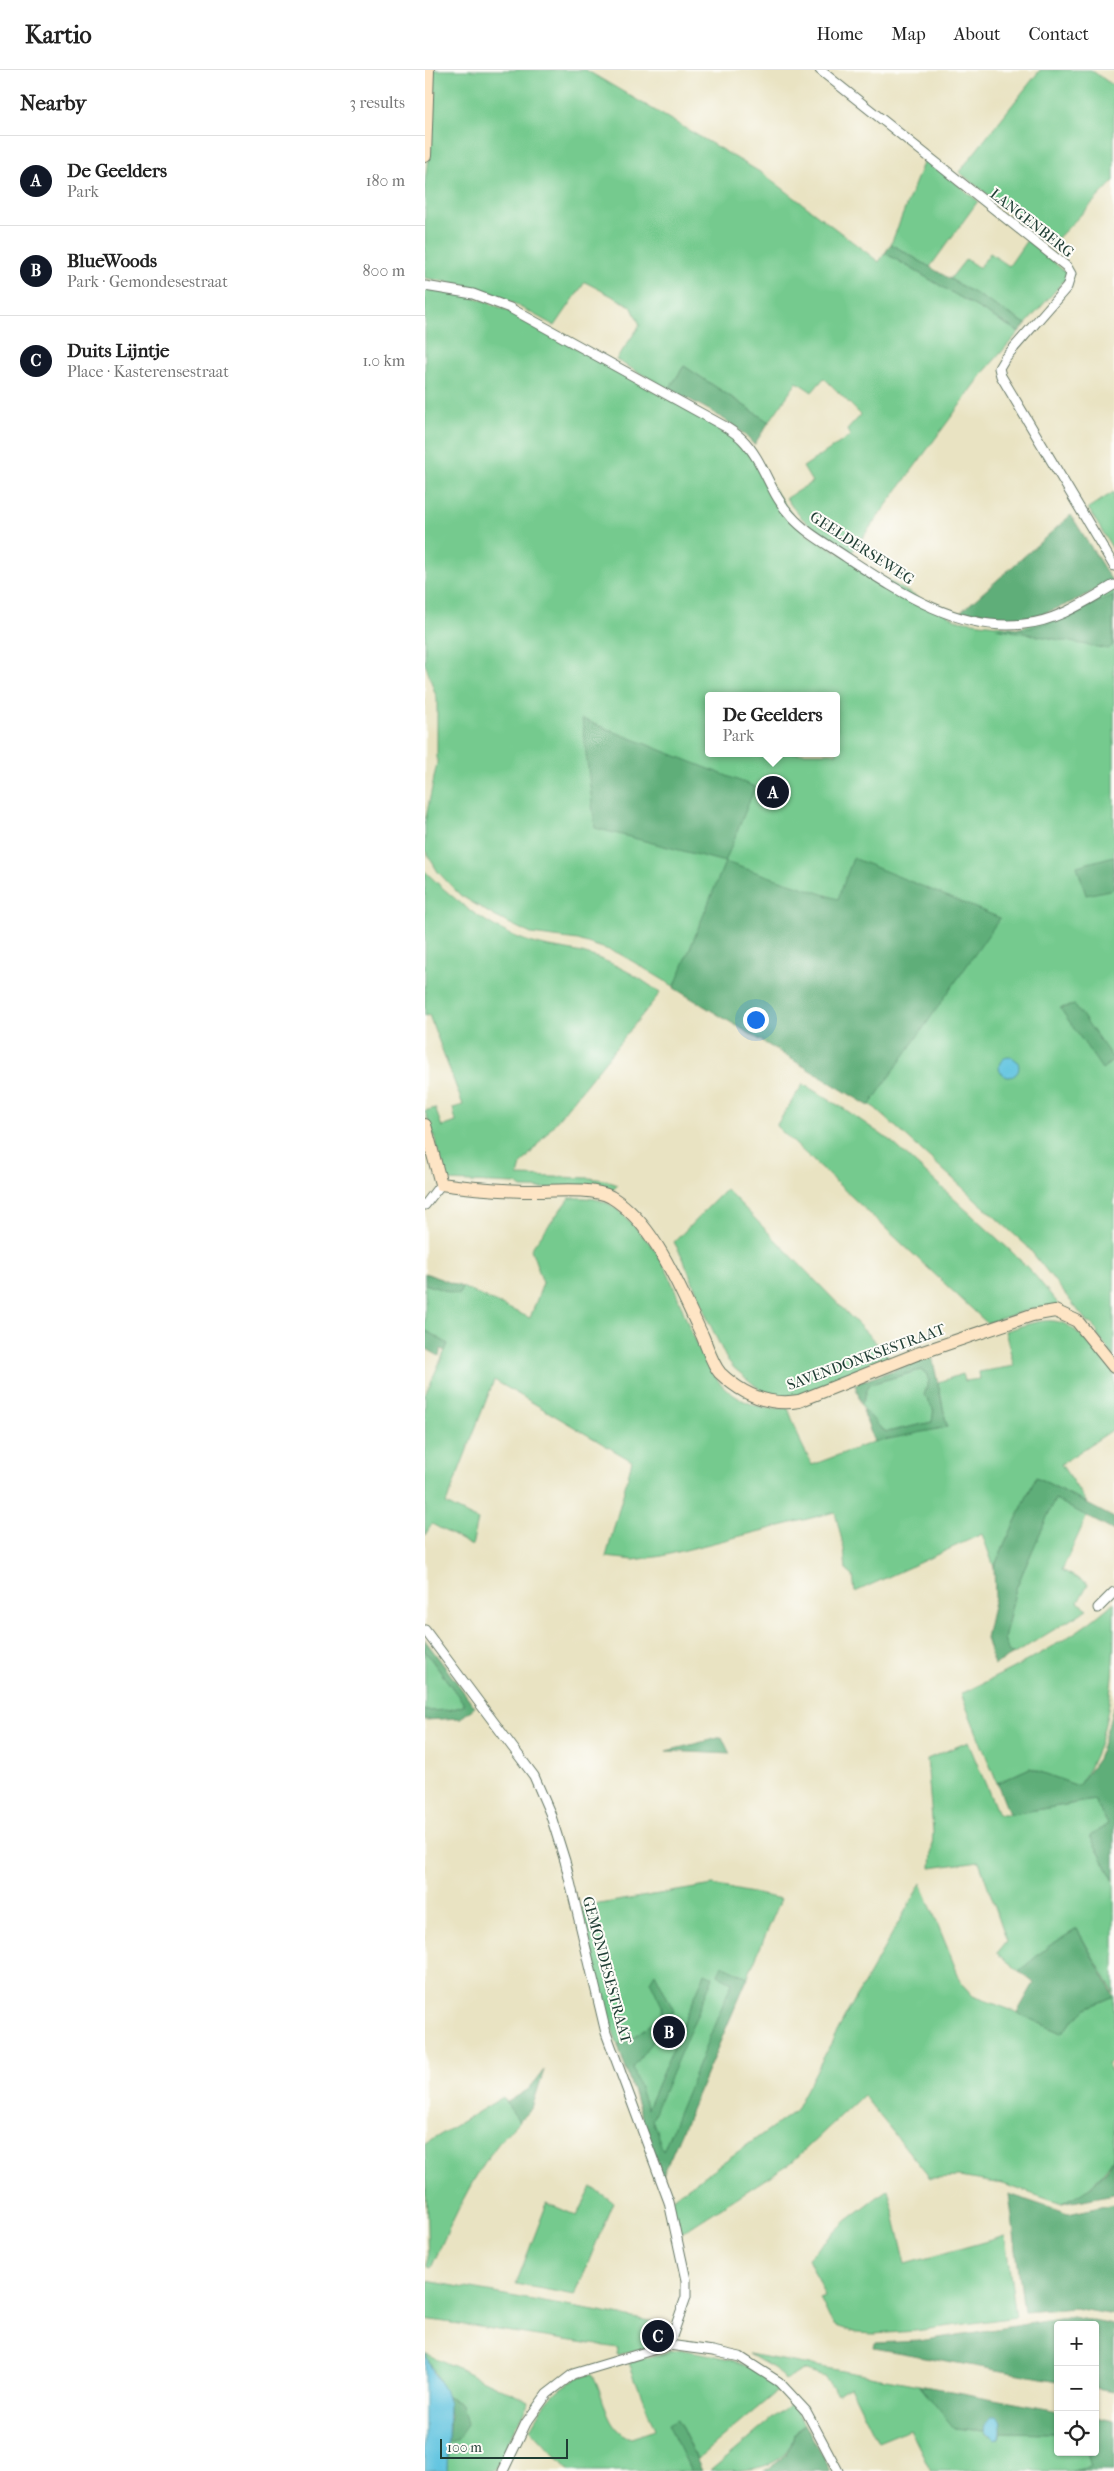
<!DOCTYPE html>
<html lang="en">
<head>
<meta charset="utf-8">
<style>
	body { margin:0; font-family:"IM FELL French Canon",serif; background:#f2f2f2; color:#222 }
	.controls { position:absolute; right:15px; bottom:15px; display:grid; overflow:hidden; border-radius:5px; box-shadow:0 1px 4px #0004 }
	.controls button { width:45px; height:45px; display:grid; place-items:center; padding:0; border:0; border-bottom:1px solid #e0e0e0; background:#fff; color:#222; font:25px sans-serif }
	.scale { position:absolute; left:15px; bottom:12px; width:128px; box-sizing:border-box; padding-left:5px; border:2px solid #1f3d34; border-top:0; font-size:14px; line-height:18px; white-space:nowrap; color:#1f3d34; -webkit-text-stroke:4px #fdfcf7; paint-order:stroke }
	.you { position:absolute; left:330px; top:949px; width:18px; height:18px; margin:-12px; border:4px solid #fff; border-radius:50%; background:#1a73e8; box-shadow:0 0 0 8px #1a73e833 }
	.badge { display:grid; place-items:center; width:32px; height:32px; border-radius:50%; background:#111827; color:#fff; font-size:16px; font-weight:700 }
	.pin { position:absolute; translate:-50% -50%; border:2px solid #fff; box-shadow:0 1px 5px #0006 }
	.popup { position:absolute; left:280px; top:622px; width:135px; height:65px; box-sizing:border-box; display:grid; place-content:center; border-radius:5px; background:#fff; filter:drop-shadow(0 1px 4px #0005); font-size:16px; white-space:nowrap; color:#767676 }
	.popup b { font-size:19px; color:#222 }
	.popup::after { content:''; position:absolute; left:50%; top:100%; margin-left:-10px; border:10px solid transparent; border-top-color:#fff }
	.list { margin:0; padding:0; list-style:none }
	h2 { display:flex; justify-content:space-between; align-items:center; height:65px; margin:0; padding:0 20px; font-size:21px }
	h2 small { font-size:16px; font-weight:400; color:#767676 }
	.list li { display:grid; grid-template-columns:32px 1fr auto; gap:15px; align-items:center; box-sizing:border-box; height:90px; padding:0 20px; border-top:1px solid #e0e0e0 }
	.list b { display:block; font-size:19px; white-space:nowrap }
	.list p { margin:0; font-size:16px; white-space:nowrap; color:#767676 }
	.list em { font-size:16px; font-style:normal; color:#767676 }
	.icon { flex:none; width:28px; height:28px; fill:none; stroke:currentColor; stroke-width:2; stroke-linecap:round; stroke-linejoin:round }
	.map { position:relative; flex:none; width:689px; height:2401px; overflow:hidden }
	header { display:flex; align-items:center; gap:30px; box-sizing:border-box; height:70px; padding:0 25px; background:#fff; border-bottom:1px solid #e0e0e0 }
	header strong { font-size:24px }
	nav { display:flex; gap:28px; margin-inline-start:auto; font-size:18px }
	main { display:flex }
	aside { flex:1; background:#fff }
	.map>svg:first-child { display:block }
	.green { fill:#74ca8e; stroke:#4a8461; fill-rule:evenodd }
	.forest { fill:#5fae79; stroke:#3f7656 }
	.water { fill:#62c4e0; stroke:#40808a }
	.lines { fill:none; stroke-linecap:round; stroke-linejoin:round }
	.street-casing { stroke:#676; stroke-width:11 }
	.secondary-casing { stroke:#676; stroke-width:14 }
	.street { stroke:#fff; stroke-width:9 }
	.secondary { stroke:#fee5c5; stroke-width:12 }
	.labels { text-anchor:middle; stroke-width:4; stroke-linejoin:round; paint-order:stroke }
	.street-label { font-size:15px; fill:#1f3d34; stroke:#fdfcf7 }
</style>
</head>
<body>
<header>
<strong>Kartio</strong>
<nav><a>Home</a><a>Map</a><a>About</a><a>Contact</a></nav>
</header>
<main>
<aside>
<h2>Nearby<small>3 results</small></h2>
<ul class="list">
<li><span class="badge">A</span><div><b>De Geelders</b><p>Park</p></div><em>180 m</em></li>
<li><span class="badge">B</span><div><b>BlueWoods</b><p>Park · Gemondesestraat</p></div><em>800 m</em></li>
<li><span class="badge">C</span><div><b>Duits Lijntje</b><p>Place · Kasterensestraat</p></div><em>1.0 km</em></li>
</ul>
</aside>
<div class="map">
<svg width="689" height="2401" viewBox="0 0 689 2401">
	<rect width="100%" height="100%" fill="#fdfcf7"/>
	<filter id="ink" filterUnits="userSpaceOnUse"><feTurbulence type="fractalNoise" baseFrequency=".02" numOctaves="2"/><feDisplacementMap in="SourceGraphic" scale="10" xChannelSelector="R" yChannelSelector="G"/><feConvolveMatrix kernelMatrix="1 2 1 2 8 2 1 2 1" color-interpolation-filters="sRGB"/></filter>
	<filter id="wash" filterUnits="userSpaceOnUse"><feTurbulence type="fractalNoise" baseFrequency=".0096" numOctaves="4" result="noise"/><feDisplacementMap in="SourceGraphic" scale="20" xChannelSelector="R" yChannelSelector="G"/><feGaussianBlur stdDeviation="1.12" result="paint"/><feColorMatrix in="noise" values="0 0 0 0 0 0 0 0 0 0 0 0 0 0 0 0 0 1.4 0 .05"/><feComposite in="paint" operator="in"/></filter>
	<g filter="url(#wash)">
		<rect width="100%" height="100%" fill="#e9e3c2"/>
		<g class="green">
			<path d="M5 0H161L340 105 454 192 460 183 594 262 560 301 424 486C400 469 377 453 361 428L387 412 378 397 425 366 422 360 436 345 399 308 387 322 372 312 344 352 259 296 244 319 191 290 215 255 206 236 160 212 130 256 75 226 38 215 0 208V113L5 70Z"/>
			<path d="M615 0H666L689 16V111L626 175 534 102Z"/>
			<path d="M500 88 553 131 505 197 466 174Z"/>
			<path d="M602 170 644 205 601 254 525 209 541 189 554 198 565 183 584 196Z"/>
			<path d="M0 219 47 226 84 241 297 359 314 370 381 464 532 550 595 558 689 518V1287L672 1265 673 1262 666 1253H663L602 1176 450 1038 207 891 193 883 153 870 106 864 69 846 35 825 13 802 0 780V752L12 693V629L0 593ZM284 626H412V683H284Z"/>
			<path d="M689 422V481L663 438Z"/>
			<path d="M0 801C31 832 66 860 108 873 124 878 141 879 157 883 186 891 212 905 235 923L96 1095 93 1106 165 1108 179 1110 193 1115 189 1119 96 1118 91 1114 21 1111 11 1072 0 1041 10 1038 17 1057 31 1052 28 1038 38 1035 4 945 0 946Z"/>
			<path d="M378 1014 421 1040 467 1072 587 1182 607 1202 636 1237 610 1238 562 1253 351 1056Z"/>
			<path d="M301 1119 465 1287 456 1294 366 1328 339 1323 309 1298 301 1288 283 1250 258 1188 249 1172Z"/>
			<path d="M144 1128C154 1128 164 1127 174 1130 189 1134 200 1146 210 1157 216 1164 224 1172 230 1180 269 1238 269 1345 363 1338L376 1373 387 1395 453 1370 522 1357 513 1312 538 1304 540 1311 555 1309 554 1302 589 1296 580 1261C624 1247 639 1242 670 1281 675 1288 686 1297 689 1305 689 1314 689 1348 689 1359L636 1394 662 1433 611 1407 569 1497 557 1464 430 1522 428 1506 421 1500 419 1479 410 1442 237 1486 209 1490 181 1487 207 1391 69 1310 21 1434 53 1450 47 1476 7 1454 0 1465V1325L23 1274 0 1260V1214L34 1225 37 1217 105 1248 118 1213 106 1179Z"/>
			<path d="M496 1300 501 1303 504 1311 500 1321 501 1328C510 1335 509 1342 507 1352L462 1362C455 1359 439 1341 436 1334 441 1328 440 1321 445 1314Z"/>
			<path d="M630 1428 662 1446 637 1500 663 1514 653 1532 663 1539 589 1584 584 1583 579 1569 591 1518Z"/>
			<path d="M689 1532C689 1595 689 1667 653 1716L605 1698 572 1713 536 1624C588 1598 646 1572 689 1532Z"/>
			<path d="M0 1581 38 1632 40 1636 19 1641H0Z"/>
			<path d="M543 1672 573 1744H587L669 1730 683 1754 665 1766 689 1811V1923L652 1859 624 1876 594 1901 572 1883 582 1871 554 1791 506 1798 508 1762 502 1689Z"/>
			<path d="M496 1813 537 1914 548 1926 586 1940 636 1963 662 1938 689 1926V1990L682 1994 689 2006 688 2088 676 2106 657 2124 637 2134 578 2114 534 2107 505 2108 438 2025 367 2092 255 2164 245 2130 370 2041 421 1945Z"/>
			<path d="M288 1815 356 1829 237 2107 181 1940 156 1837Z"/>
			<path d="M78 2027 94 2051C52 2091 30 2146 6 2198L3 2197 0 2074Z"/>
			<path d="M167 2117 188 2132 150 2225 91 2214 122 2133 152 2146Z"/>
			<path d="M463 2119 481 2194 580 2166 591 2247 490 2261 449 2264 432 2263 411 2256 405 2249 395 2228 400 2226 383 2188 421 2151Z"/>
			<path d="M2 2211 247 2255 241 2273 192 2285 193 2278 0 2249Z"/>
			<path d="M259 2280C304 2288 318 2289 355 2319L272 2389 255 2354H244L266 2401H144L105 2359C122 2329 131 2314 167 2304 181 2326 179 2360 206 2368L230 2360 204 2293 245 2281Z"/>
			<path d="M0 2283 104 2331 69 2401H22L23 2373 33 2368 37 2334 22 2327Z"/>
			<path d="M324 2284 494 2315 530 2358 560 2361 563 2366 574 2368 576 2362 633 2363V2382H662L667 2397 647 2401H506L485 2359 453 2372 425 2316 413 2324 399 2307 378 2300 360 2310 350 2299Z"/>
			<path d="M366 2333 380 2354 369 2363C364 2401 320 2401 285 2401Z"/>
		</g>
		<g class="forest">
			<path d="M466 174 601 254 594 262 460 183Z"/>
			<path d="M259 296 344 352 329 375C309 350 272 334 244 319Z"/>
			<path d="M646 445 687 511C634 540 598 560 536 542Z"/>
			<path d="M688 525V575L683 579 571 558 600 559 636 549Z"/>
			<path d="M157 649 330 717 300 792 413 829 428 788 575 848 444 1036 249 918 300 792 170 758Z"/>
			<path d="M689 786V819L661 825 652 796Z"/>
			<path d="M650 935 689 990 677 999 635 938Z"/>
			<path d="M0 1203 37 1217 34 1225 0 1214Z"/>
			<path d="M0 1260 23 1274 20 1281 16 1279 14 1286 0 1278Z"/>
			<path d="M507 1286 522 1357 449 1372 438 1340C448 1346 452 1358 462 1362L507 1352 509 1340 499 1325 504 1311 501 1303 496 1300 445 1314C440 1321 441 1328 436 1334L430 1314Z"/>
			<path d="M611 1407 689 1448V1461L630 1429 591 1518 579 1569 584 1583 589 1584 569 1595 561 1568 570 1527 569 1497Z"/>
			<path d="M0 1570 50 1637 36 1648 0 1650V1641L26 1640 40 1635 0 1581Z"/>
			<path d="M689 1636V1811L665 1766 683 1754 669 1730 587 1744H584L572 1713 605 1698 653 1716 673 1689Z"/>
			<path d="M297 1667 305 1684 241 1681Z"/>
			<path d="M652 1859 689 1926 662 1938 636 1963 592 1943 609 1913 594 1901 624 1876Z"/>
			<path d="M297 1895 323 1907 237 2107 193 1975 208 1968 237 1944V1936L225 1911 230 1903 249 1941 208 1998 222 2039 280 1903 288 1907 227 2049 238 2081 307 1912 293 1905Z"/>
			<path d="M119 2000 107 2038 94 2051 81 2033 104 2019Z"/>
			<path d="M689 2084V2124L637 2134C658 2124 683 2108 689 2084Z"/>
			<path d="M584 2124 643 2144 689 2134V2245L650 2238 599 2242Z"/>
			<path d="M647 2247 689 2255V2321L670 2318V2255H633V2311L449 2278 450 2273 494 2271Z"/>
			<path d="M494 2315 633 2341V2363L576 2362 577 2359 561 2354 560 2361 529 2358Z"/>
			<path d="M22 2327 37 2334 42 2355 33 2368 23 2373 25 2345Z"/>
			<path d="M670 2347 689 2351V2401H647L666 2397 662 2382H670Z"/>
			<path d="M252 2349 255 2354 277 2401H266L243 2354Z"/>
			<path d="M380 2354 406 2401H339C356 2391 367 2383 369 2363Z"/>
		</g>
		<g class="water">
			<circle cx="584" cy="997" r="10"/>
			<path d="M0 2283 9 2304 19 2319 24 2334 22 2401H0Z"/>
			<path d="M566 2346H572L577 2351 574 2368 569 2370 560 2361 561 2354Z"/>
		</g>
	</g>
	<g filter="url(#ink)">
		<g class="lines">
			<g class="street-casing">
				<g id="street">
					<path d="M395 0 642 197 646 204 642 217 580 288 574 298 576 306 689 496"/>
					<path d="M0 216 48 224 85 238 299 356C305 360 312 364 317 369 339 391 345 424 366 446 381 463 402 474 421 487 473 521 533 562 599 554 632 551 661 531 689 515"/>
					<path d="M0 1135 16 1114"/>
					<path d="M673 1538 689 1522"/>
					<path d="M0 1560 109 1706 125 1743 140 1791 181 1963 244 2132 261 2210V2227L244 2275"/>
					<path d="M78 2401 101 2353 122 2324 148 2304 244 2275 288 2281 315 2287 354 2312 381 2341 413 2401"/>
				</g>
			</g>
			<g class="secondary-casing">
				<g id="secondary">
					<path d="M0 86 3 0"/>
					<path d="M0 1055 16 1114C43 1118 71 1120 99 1121 122 1122 166 1116 186 1127 231 1154 255 1220 277 1265 282 1276 287 1294 295 1303 317 1324 344 1336 374 1331L492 1284 607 1245 630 1241 652 1251 689 1297"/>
				</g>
			</g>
			<use href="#street" class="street"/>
			<use href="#secondary" class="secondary"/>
		</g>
	</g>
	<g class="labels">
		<g class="street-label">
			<text transform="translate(607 153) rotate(38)" y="5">LANGENBERG</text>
			<text transform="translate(437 478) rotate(33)" y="5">GEELDERSEWEG</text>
			<text transform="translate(441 1287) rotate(-20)" y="5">SAVENDONKSESTRAAT</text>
			<text transform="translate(182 1900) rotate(75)" y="5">GEMONDESESTRAAT</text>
		</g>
	</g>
</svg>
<div class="controls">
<button>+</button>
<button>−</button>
<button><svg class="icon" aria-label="locate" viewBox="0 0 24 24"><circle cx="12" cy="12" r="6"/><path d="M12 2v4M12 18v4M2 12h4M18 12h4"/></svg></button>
</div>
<div class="scale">100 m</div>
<div class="you"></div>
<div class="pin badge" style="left:348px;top:722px">A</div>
<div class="popup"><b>De Geelders</b>Park</div>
<div class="pin badge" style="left:244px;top:1962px">B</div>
<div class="pin badge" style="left:233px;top:2266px">C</div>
</div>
</main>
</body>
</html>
